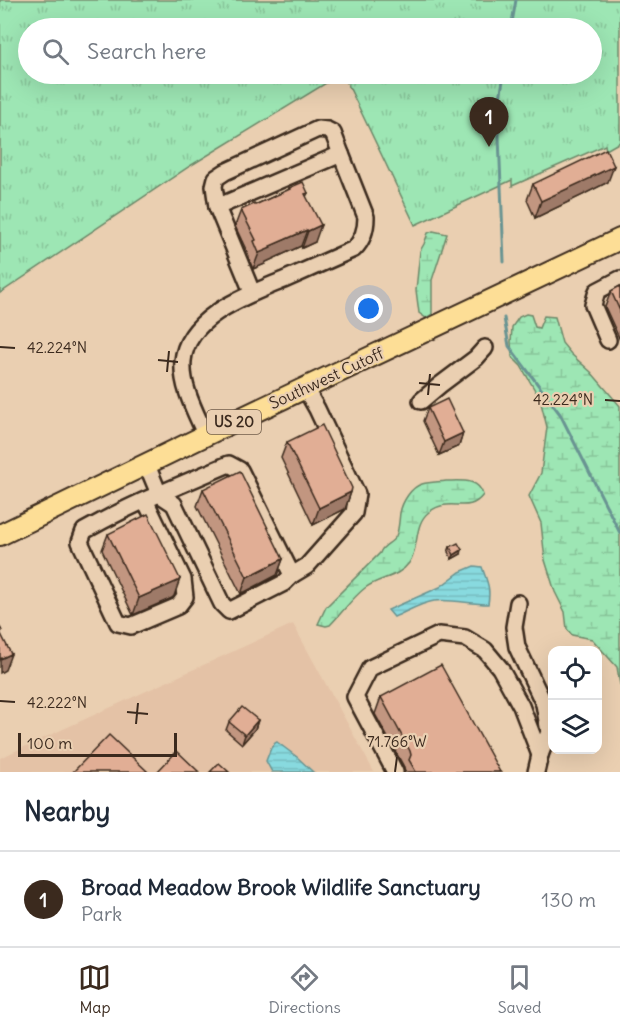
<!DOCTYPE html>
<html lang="en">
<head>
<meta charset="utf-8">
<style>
	body { margin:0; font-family:Delius,sans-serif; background:#f2f2f3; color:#1f2937 }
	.controls { position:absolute; right:18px; bottom:18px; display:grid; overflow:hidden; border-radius:12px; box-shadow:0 6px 24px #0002 }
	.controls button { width:54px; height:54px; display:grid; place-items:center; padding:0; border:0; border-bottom:2px solid #e0e1e3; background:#fff; color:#1f2937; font:30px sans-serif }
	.scale { position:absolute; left:18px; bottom:15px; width:159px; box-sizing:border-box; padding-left:6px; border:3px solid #3b2a1e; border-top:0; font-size:16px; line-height:21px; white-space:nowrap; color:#3b2a1e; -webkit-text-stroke:4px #eacfb1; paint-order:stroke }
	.you { position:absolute; left:369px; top:309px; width:21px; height:21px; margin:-15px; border:4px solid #fff; border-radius:50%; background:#1a73e8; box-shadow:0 0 0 9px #1a73e833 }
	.badge { display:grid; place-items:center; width:39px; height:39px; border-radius:50%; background:#3b2a1e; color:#fff; font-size:20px; font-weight:700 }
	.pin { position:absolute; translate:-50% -50px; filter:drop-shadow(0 2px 3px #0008) }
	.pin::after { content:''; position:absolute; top:32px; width:21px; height:18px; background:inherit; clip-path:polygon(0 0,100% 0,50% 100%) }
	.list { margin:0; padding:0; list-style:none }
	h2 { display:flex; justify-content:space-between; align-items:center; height:78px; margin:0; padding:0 24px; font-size:26px }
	h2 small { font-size:20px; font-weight:400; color:#747a83 }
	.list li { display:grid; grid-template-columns:39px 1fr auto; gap:18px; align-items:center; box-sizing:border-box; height:96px; padding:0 24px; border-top:2px solid #e0e1e3 }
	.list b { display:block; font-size:22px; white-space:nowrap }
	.list p { margin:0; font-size:20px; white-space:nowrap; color:#747a83 }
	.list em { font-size:20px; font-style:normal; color:#747a83 }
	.icon { flex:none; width:33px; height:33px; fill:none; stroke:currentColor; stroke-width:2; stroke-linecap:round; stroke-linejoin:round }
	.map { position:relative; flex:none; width:620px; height:772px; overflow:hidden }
	.search { position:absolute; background:#fff; box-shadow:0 6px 24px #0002; left:18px; right:18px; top:18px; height:66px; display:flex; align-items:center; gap:15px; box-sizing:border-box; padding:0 21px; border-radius:33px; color:#747a83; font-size:22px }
	.sheet { height:174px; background:#fff }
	nav { display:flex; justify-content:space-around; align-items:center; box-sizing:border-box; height:84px; border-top:2px solid #e0e1e3; background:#fff; font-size:16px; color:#747a83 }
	nav a { display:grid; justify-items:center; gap:3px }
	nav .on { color:#3b2a1e }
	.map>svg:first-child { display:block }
	.built { fill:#e4c2a6 }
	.wetland { fill:url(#wetland-marsh); stroke:#6c8869; stroke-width:1.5 }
	.park { fill:url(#park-tufts); stroke:#6c8869; stroke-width:1.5 }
	.water { fill:url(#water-rules); stroke:#699492; stroke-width:1.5 }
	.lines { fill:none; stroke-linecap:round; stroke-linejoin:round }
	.stream { stroke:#699492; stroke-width:3 }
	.minor-casing { stroke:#3b2a1e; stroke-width:20 }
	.major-casing { stroke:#3b2a1e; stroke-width:24 }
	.minor { stroke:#eacfb1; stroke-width:15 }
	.major { stroke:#fdde96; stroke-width:20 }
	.wall { fill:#c29680; stroke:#3b2a1e; stroke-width:1.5 }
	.shaded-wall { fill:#9e7a68; stroke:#3b2a1e; stroke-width:1.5 }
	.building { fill:#e1ae95; stroke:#3b2a1e; stroke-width:1.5 }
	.ticks { fill:none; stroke:#3b2a1e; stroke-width:2 }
	.labels { text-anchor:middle; stroke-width:4.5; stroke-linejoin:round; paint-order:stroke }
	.shield { fill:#eacfb1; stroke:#705c4a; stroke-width:1.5 }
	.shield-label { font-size:15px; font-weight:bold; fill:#3b2a1e }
	.street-label { font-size:16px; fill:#3b2a1e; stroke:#eacfb1 }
	.ticks-label { font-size:15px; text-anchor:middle; fill:#3b2a1e; stroke:#eacfb1; stroke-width:4.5; stroke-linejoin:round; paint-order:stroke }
</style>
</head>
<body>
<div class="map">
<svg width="620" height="772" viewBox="0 0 620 772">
	<defs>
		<pattern id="wetland-marsh" width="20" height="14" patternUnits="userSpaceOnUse" patternTransform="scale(1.5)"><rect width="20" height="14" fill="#9de6b4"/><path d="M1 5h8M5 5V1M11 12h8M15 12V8" fill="none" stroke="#88c59a"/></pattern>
		<pattern id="park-tufts" width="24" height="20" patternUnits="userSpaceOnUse" patternTransform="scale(1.5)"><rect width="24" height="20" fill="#9de6b4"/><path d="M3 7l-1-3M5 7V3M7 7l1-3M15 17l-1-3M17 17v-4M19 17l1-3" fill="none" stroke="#88c59a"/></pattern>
		<pattern id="water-rules" width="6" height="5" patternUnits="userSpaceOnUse" patternTransform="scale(1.5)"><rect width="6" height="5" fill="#88dadf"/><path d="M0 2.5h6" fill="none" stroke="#76bbbf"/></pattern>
	</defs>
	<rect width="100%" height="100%" fill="#eacfb1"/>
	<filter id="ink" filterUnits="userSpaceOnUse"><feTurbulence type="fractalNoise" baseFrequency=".0167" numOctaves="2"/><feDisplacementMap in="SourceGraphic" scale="12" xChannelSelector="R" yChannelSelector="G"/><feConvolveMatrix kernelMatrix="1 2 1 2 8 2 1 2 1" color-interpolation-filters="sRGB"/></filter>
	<g filter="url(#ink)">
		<path class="built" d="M293 624 374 772H0V758Z"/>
		<g class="wetland">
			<path d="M433 231 447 234 432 280V314L426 318 419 313 416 290 420 251 424 244 428 233Z"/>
			<path d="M526 314 531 315 535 327 539 328 544 316 555 317 562 343 571 354 591 372 620 406V685L617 667 592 639 572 635 567 629 565 612 555 592 545 560 541 523 529 496 541 473 547 427 540 399 521 366 512 357 511 342 512 327 519 317Z"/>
			<path d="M446 481C461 481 479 478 483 495 467 516 451 495 429 512 413 524 420 548 409 563 398 578 380 577 365 588 352 598 342 613 330 625L326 626 318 624 326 607 380 553C383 544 392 544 396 536 399 529 399 520 400 513 402 502 411 487 422 484 430 482 439 482 446 481Z"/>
		</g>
		<path class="park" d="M0 0H620V142L606 150 605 145 512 186V180L415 225 343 74H592V28H28V74H341L190 166 0 293Z"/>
		<g class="water">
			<path d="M474 566 482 567C487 582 491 588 488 604 470 604 452 599 434 601 421 603 406 612 394 617L388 610 440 587 460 572Z"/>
			<path d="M277 742 297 757 313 772H272L266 761 271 748 275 743Z"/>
		</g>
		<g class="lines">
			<g class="stream">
				<path d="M511 28 516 0"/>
				<path d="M504 262 498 111 504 74"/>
				<path d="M504 318 509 346 560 414 620 533"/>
			</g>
			<g class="minor-casing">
				<g id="minor">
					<path d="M217 207 214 186 216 178 225 172 318 129 327 130 333 133 341 154"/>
					<path d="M608 340 593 305 597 291 620 279"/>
					<path d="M421 401 440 385 476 358 485 348"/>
					<path d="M206 436C196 413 181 387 183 361 187 315 251 294 286 279 309 269 331 259 354 249 363 240 366 230 366 217L341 154 217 207 252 292"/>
					<path d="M145 500 183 579 185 597 178 606 131 626 118 623 80 542 84 531C109 517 133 505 159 494L174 504 222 604 229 611 284 583 292 575 240 470 229 464 159 494 147 465"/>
					<path d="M292 575 307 566 354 513 357 494 317 409 305 388"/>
					<path d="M518 603 514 627 517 647 544 704 549 732 540 755 536 772"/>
					<path d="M395 772 355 697 370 668 439 635 465 638 485 650 500 668 521 706 540 755"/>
				</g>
			</g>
			<g class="major-casing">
				<path id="major" d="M0 535 231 423 620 239"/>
			</g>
			<use href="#minor" class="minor"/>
			<use href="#major" class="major"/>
		</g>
		<g class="wall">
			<path d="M608 182 586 193 585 194 535 218 527 200 533 184Z"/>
			<path d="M289 188 308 193 306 197 315 242 302 248 301 246 266 262 265 264 253 269 248 257 249 256 235 226 241 210 255 205 288 190Z"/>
			<path d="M620 286V340L605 307 611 291Z"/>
			<path d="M428 408 463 433 459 446 439 455 423 421Z"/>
			<path d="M287 442 351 492 345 509 313 525 281 458Z"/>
			<path d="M203 489 283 559 277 575 241 594 197 506Z"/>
			<path d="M108 534 174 596 172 598 133 615 102 550Z"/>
			<path d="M450 547 461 554 452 559 448 552Z"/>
			<path d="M381 697 500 772H405L404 767 375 714Z"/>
			<path d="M258 720 255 729 242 744 226 730 229 722Z"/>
		</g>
		<g class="shaded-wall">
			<path d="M614 166 608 182 586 193 585 194 535 218 541 201Z"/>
			<path d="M321 225 315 242 302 248 308 231Z"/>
			<path d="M307 230 301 246 266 262 265 264 253 269 259 253 270 246Z"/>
			<path d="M463 433 459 446 439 455 444 442Z"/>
			<path d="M351 492 345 509 313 525 319 508Z"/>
			<path d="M462 550 461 554 452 559 454 555Z"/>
			<path d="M283 559 277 575 241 594 247 577Z"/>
			<path d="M180 579 174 596 172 598 133 615 139 598Z"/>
			<path d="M11 654 5 670 0 673V659Z"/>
			<path d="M258 720 255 729 242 744 245 735Z"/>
		</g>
		<g class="building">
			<path d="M606 149 614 166 591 177V178L541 201 533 184Z"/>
			<path d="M303 182 308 193 305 194 321 225 308 231 307 230 270 246 271 248 259 253 254 241 256 240 241 210 254 204 255 205 290 189 289 188Z"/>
			<path d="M620 286V311L611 291Z"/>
			<path d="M447 399 463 433 444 442 428 408Z"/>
			<path d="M322 425 352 488 351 492 319 508 287 442Z"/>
			<path d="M240 471 283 559 247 577 203 489Z"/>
			<path d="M148 514 180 579 178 581 139 598 108 534Z"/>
			<path d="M458 543 462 550 454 555 450 547Z"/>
			<path d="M0 627 2 631 0 632 11 654 0 659Z"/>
			<path d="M441 665 500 772H416L409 760 411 755 410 751 381 697Z"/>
			<path d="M242 707 258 720 245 735 229 722Z"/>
			<path d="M109 735 148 772H73Z"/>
			<path d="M177 751 199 772H157Z"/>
			<path d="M219 763 229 772H210Z"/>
		</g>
	</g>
	<path class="ticks" d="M0 347 15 348M158 360 178 362M167 372 169 351M419 383 440 385M428 395 430 374M605 400 620 401M0 701 15 702M127 712 148 714M136 724 138 703M395 772 397 757"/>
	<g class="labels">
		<rect class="shield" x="207" y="410" width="54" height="24" rx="4.5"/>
		<g class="shield-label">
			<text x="234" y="427">US 20</text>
		</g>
		<g class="street-label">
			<text transform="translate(326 378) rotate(-25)" y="6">Southwest Cutoff</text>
		</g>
	</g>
	<g class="ticks-label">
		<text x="57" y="353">42.224°N</text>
		<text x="563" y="405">42.224°N</text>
		<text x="57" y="708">42.222°N</text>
		<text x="397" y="747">71.766°W</text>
	</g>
</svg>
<div class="controls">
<button><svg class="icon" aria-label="locate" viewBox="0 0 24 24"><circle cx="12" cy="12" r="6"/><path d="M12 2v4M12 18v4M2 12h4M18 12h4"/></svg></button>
<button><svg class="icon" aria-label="layers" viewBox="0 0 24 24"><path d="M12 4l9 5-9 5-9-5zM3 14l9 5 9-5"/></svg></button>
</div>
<div class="scale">100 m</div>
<div class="you"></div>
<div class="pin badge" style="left:489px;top:147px">1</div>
<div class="search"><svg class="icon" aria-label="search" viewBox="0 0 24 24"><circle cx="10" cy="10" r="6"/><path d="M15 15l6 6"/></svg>Search here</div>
</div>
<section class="sheet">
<h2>Nearby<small></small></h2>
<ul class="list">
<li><span class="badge">1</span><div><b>Broad Meadow Brook Wildlife Sanctuary</b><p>Park</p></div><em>130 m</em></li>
</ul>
</section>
<nav>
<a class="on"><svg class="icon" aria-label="map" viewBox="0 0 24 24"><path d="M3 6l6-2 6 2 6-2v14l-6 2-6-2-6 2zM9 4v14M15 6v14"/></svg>Map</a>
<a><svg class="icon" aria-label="directions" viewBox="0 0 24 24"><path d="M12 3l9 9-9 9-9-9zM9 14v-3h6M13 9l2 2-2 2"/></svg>Directions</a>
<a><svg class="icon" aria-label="saved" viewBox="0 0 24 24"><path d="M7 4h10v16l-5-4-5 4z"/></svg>Saved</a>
</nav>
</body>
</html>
